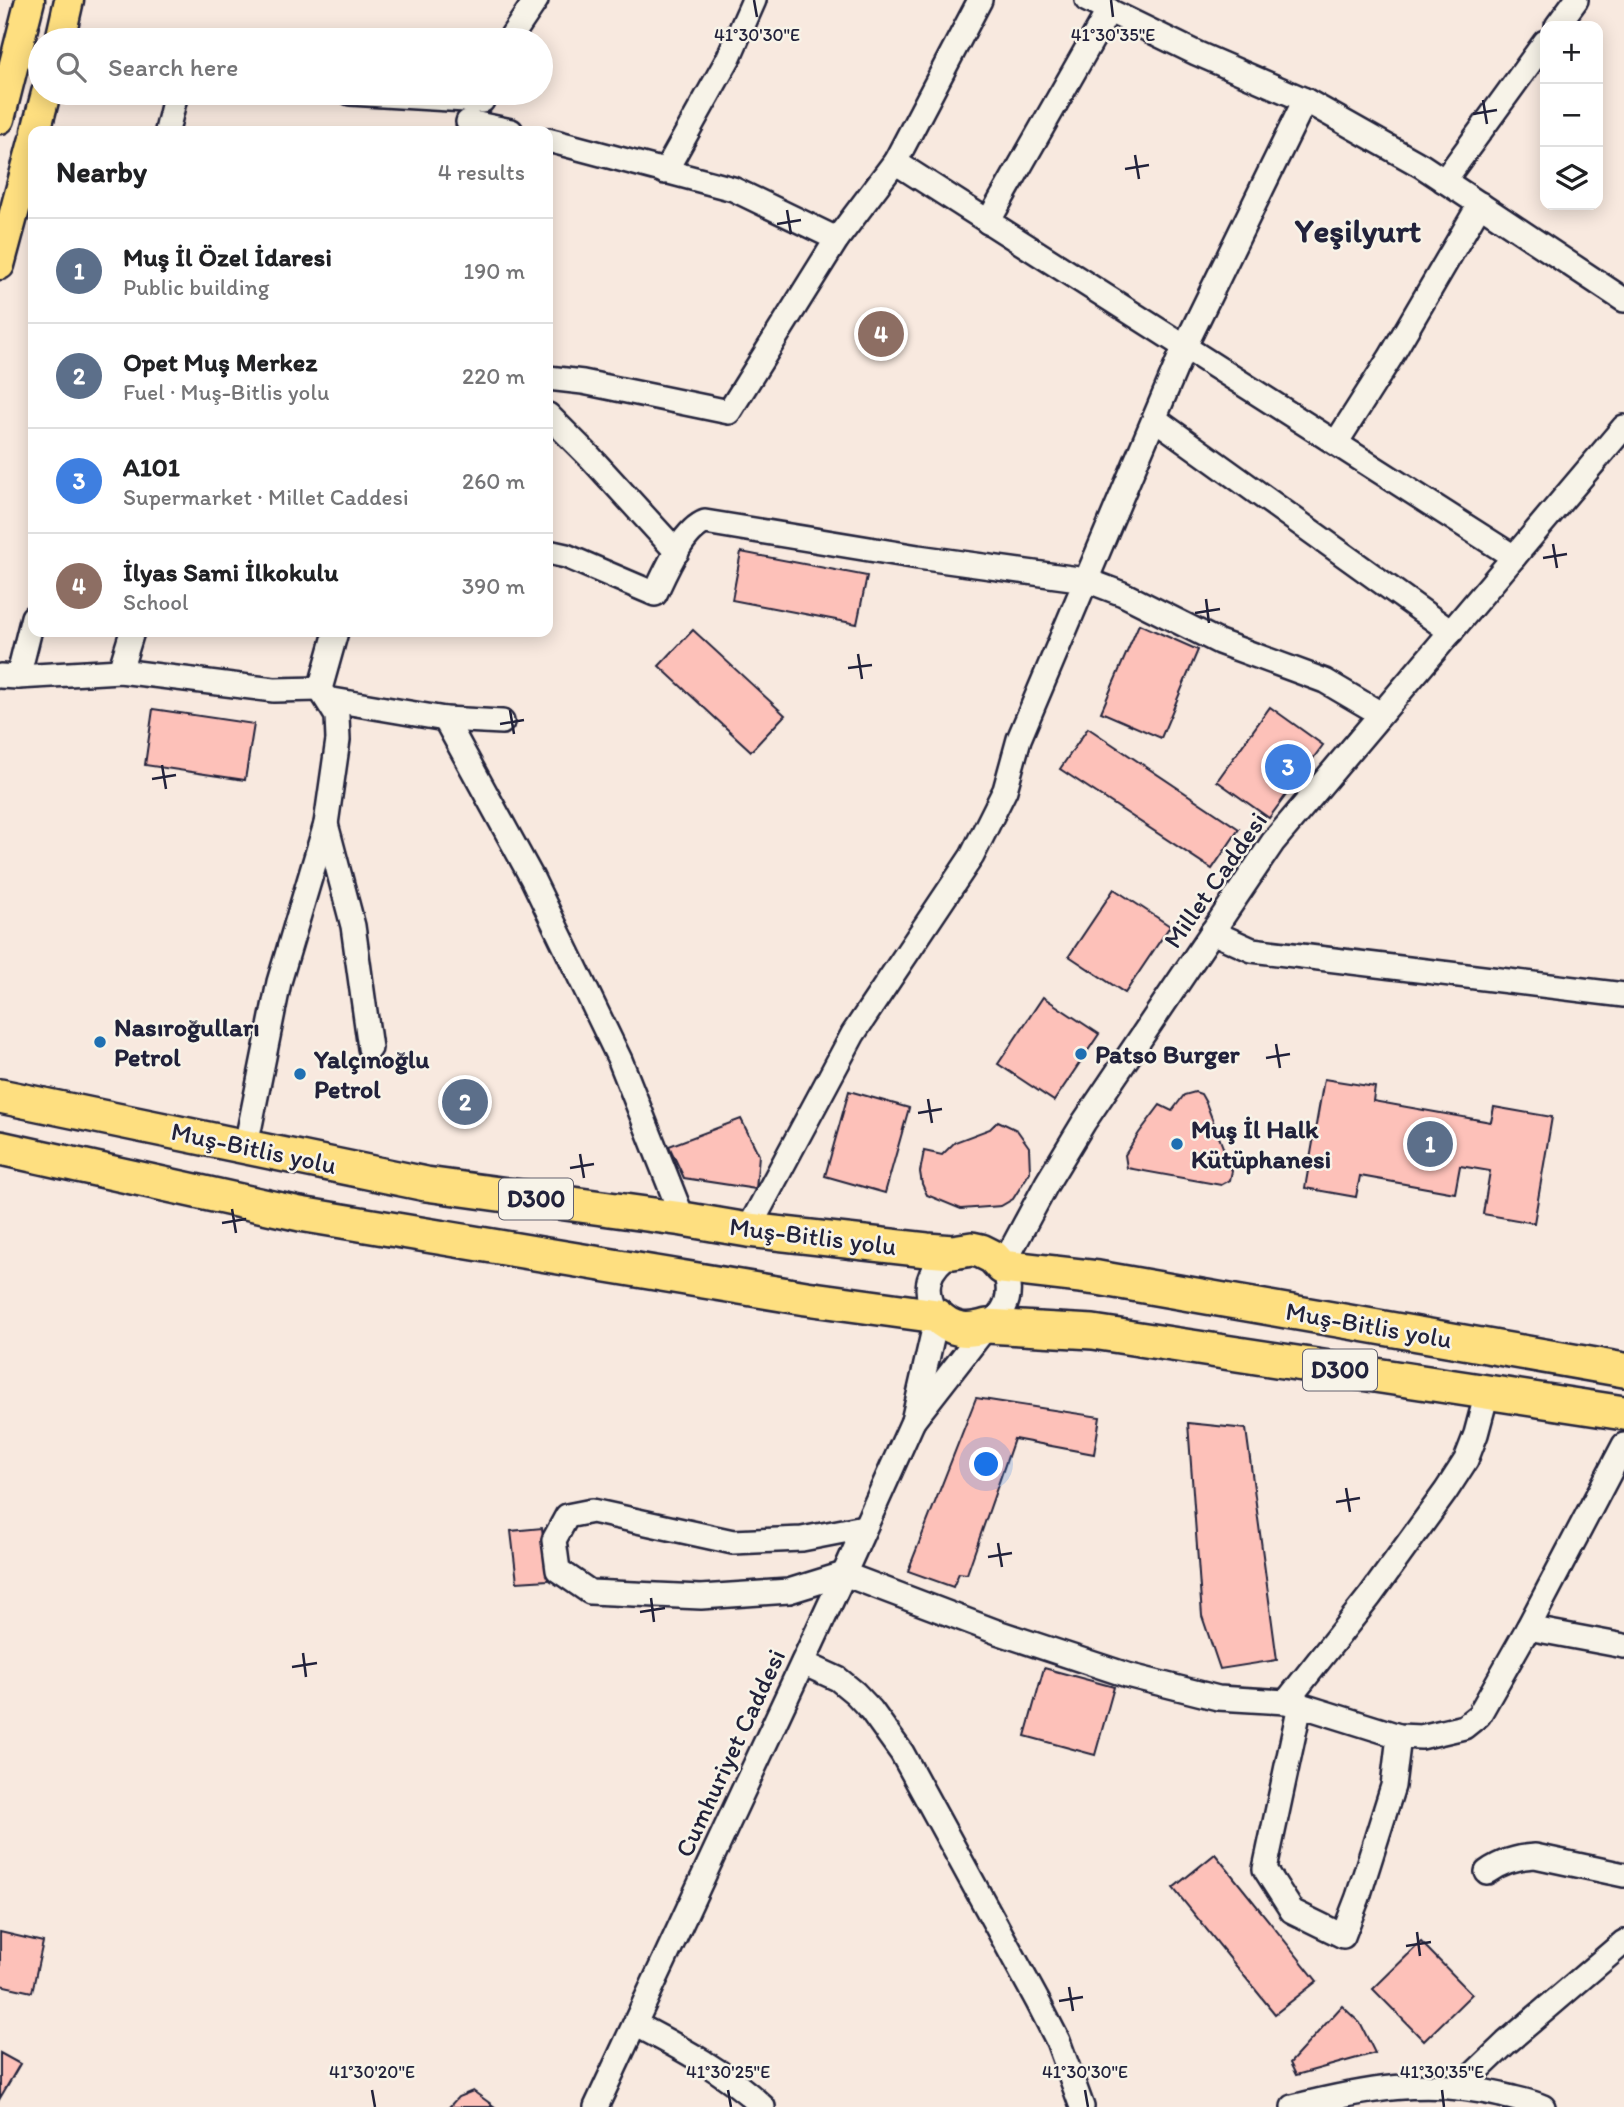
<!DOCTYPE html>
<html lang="en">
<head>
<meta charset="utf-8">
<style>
	body { margin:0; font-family:Itim,sans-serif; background:#f6f6f6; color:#202124 }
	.controls { position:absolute; right:21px; top:21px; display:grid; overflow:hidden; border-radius:14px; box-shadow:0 4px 18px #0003 }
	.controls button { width:63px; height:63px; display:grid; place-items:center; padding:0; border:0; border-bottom:2px solid #e0e0e0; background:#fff; color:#202124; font:35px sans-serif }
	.you { position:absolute; left:987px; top:1465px; width:24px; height:24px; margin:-18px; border:5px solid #fff; border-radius:50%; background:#1a73e8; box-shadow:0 0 0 10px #1a73e833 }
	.badge { display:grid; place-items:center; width:46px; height:46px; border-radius:50%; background:#0b8043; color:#fff; font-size:23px; font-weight:700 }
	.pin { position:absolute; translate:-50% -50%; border:4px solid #fff; box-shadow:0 2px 7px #0006 }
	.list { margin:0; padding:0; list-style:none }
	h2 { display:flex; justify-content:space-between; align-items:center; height:91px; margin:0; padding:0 28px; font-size:30px }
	h2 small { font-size:23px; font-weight:400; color:#757577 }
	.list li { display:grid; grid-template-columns:46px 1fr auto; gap:21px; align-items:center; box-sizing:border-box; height:105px; padding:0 28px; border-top:2px solid #e0e0e0 }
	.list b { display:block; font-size:26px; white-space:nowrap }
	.list p { margin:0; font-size:23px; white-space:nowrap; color:#757577 }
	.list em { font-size:23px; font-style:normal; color:#757577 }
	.icon { flex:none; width:38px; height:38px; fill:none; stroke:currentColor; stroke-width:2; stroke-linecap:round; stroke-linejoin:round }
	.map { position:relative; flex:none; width:1624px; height:2107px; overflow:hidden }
	.search { position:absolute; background:#fff; box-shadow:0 4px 18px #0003; left:28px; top:28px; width:525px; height:77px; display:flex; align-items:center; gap:18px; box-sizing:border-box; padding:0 24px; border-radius:38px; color:#757577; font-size:26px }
	.panel { position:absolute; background:#fff; box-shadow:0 4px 18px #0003; left:28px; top:126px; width:525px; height:511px; border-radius:14px }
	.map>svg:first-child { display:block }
	.building { fill:#fdc1b9; stroke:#22223b; stroke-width:2 }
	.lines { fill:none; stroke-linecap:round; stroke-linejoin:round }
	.minor-casing { stroke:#22223b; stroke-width:28 }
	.major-casing { stroke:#22223b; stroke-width:33 }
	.highway-casing { stroke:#22223b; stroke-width:38 }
	.minor { stroke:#f7f3e8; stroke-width:23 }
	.major { stroke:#fedf80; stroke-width:28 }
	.highway { stroke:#fedf80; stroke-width:33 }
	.ticks { fill:none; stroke:#22223b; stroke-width:2.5 }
	.poi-dot { fill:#1f6fb2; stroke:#f7f3e8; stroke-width:2.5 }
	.labels { text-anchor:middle; stroke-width:5; stroke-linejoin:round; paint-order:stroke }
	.shield { fill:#f7f3e8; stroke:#62616f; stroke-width:2 }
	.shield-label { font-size:24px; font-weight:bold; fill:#22223b }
	.street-label { font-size:26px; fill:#22223b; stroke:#f7f3e8 }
	.poi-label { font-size:26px; font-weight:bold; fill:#22223b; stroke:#f7f3e8; text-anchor:start }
	.district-label { font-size:33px; font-weight:bold; fill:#22223b; stroke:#f7f3e8 }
	.ticks-label { font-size:18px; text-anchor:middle; fill:#22223b; stroke:#f7f3e8; stroke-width:5; stroke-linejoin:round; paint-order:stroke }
</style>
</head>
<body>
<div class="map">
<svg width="1624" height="2107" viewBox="0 0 1624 2107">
	<rect width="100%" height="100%" fill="#f8e9df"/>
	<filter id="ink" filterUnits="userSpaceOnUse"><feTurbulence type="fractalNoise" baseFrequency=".0143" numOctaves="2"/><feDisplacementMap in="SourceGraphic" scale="14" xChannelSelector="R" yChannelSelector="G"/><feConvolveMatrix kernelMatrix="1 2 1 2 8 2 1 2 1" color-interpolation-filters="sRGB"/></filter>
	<g filter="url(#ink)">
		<g class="building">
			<path d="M741 552 867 576 857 624 732 600Z"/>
			<path d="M1139 624 1198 650 1161 738 1101 712Z"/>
			<path d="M693 630 785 715 751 751 659 666Z"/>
			<path d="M1270 707 1323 745 1269 818 1217 781Z"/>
			<path d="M153 709 254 724 245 780 145 765Z"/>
			<path d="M1088 728 1239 829 1212 869 1060 769Z"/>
			<path d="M1114 889 1170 926 1125 993 1069 956Z"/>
			<path d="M1043 997 1099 1034 1054 1101 998 1064Z"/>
			<path d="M1324 1079 1375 1087 1373 1101 1491 1122 1494 1107 1552 1117 1534 1223 1483 1214 1490 1171 1460 1166 1455 1193 1360 1176 1356 1197 1305 1188Z"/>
			<path d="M849 1091 909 1108 885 1193 825 1176Z"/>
			<path d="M1195 1092 1201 1094 1206 1103 1232 1171 1230 1180 1221 1185 1127 1168 1125 1155 1139 1133 1160 1105 1172 1111 1184 1095Z"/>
			<path d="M741 1119 759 1155 756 1189 684 1178 669 1146Z"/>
			<path d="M998 1121 1017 1130 1029 1147 1030 1172 1013 1199 1001 1206 961 1209 927 1195 922 1184 920 1172 924 1151 942 1155 955 1142 990 1129Z"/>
			<path d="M976 1398 1100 1417 1094 1454 1014 1439 967 1574 959 1573 953 1587 908 1571Z"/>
			<path d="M1188 1423 1246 1429 1277 1660 1220 1669 1202 1616Z"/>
			<path d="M542 1528 548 1580 517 1582 511 1531Z"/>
			<path d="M1044 1668 1114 1687 1095 1755 1025 1736Z"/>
			<path d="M1215 1854 1317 1981 1275 2014 1173 1888Z"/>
			<path d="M0 1932 43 1942 32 1992 0 1985Z"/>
			<path d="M1421 1942 1472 1994 1424 2041 1373 1989Z"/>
			<path d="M1342 2006 1360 2023 1375 2053 1296 2075 1290 2063Z"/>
			<path d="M0 2053 20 2064 0 2098Z"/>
			<path d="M473 2091 495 2107H449L458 2097Z"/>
		</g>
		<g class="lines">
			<g class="minor-casing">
				<g id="minor">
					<path d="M1087 0 1196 53 1305 100 1422 166 1624 300"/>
					<path d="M1557 26 1576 0"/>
					<path d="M509 40 536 0"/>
					<path d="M350 93 482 101"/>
					<path d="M468 122 511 131"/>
					<path d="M167 131 176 93"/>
					<path d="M548 140 733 189 837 239"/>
					<path d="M895 162 1514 557"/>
					<path d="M665 172 728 59 754 0"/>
					<path d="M1444 181 1545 42"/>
					<path d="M988 222 1109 10"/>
					<path d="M548 378 583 382 729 412 837 239 895 162 980 0"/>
					<path d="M548 415 591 458 677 552"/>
					<path d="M1155 419 1451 632"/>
					<path d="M1336 443 1390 358 1480 204"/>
					<path d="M548 552 566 556 655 594C665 573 683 530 705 522L918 557 1086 580 1123 594 1219 642 1325 681 1381 714"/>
					<path d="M120 671 132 632"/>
					<path d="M0 676 18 677 120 671 274 690 320 689"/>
					<path d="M18 677 33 617"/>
					<path d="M327 699 445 719 502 722"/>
					<path d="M445 719 532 878 620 1060 683 1219"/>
					<path d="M326 824 353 926 370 1048"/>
					<path d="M1212 932 1252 950 1624 995"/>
					<path d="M246 1146 279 982 326 824 338 740 337 716 320 689 336 632"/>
					<path d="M748 1230 853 1034 972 856 1005 790 1019 739 1184 348 1305 100"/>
					<path d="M913 1421 987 1326C1009 1311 1014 1290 1002 1267L1047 1183 1084 1122 1273 842 1624 427"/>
					<path d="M864 1527 802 1539 733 1542 592 1511 567 1516 554 1540 558 1570 590 1592 701 1597 789 1591 844 1574 997 1632 1127 1675 1218 1698 1286 1702 1300 1705 1399 1736 1421 1737 1464 1727 1479 1715 1528 1628 1624 1445"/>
					<path d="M1528 1628 1624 1646"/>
					<path d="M803 1663 838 1679 855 1693 871 1710 902 1753 1038 2002 1058 2041 1082 2107"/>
					<path d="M1286 1702 1370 1596 1446 1491 1466 1460 1476 1434 1487 1393"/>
					<path d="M1300 1705 1265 1869 1292 1911 1343 1936 1358 1897 1393 1786 1399 1736"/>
					<path d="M1487 1872C1501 1862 1517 1857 1535 1856L1624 1875"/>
					<path d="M635 2024C681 2048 726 2072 763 2107"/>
					<path d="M1459 2088 1506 2043 1624 1942"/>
					<path d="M596 2107 844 1574 913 1421 937 1316C921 1289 927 1269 953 1252"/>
					<path d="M1293 2107C1364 2089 1428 2077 1501 2095 1515 2099 1530 2101 1543 2107"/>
				</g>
			</g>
			<g class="major-casing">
				<g id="major">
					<path d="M60 40 69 0"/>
					<path d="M0 119 30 0"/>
					<path d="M36 131 46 93"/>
					<path d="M0 265 33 142"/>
				</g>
			</g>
			<g class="highway-casing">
				<g id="highway">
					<path d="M0 1096 426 1184 683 1219 748 1230 927 1250 953 1252 972 1249 981 1251 993 1257 1002 1267 1098 1278 1624 1370"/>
					<path d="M0 1148 300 1214 806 1298 937 1316C952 1331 967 1332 987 1326L1093 1332 1624 1413"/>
				</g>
			</g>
			<use href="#minor" class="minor"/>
			<use href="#major" class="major"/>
			<use href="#highway" class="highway"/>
		</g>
	</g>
	<path class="ticks" d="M754 0 757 17M1111 0 1113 17M1483 100 1487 124M1473 114 1497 110M1135 155 1139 179M1125 169 1149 165M787 210 791 234M777 224 801 220M1553 544 1557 568M1543 558 1567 554M1206 599 1209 623M1195 613 1220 609M858 654 862 679M848 668 872 665M510 710 514 734M500 724 524 720M162 765 166 789M152 779 176 775M1276 1044 1280 1068M1266 1058 1290 1054M928 1099 932 1123M918 1113 942 1109M580 1154 584 1178M570 1168 594 1164M232 1209 236 1233M222 1223 246 1219M1346 1488 1350 1512M1336 1502 1360 1498M998 1543 1002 1567M988 1557 1012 1553M651 1598 654 1622M640 1612 665 1608M303 1653 306 1677M292 1667 317 1663M1417 1932 1420 1956M1406 1946 1431 1942M1069 1987 1073 2011M1059 2001 1083 1997M372 2090 375 2107M728 2090 731 2107M1085 2090 1088 2107M1442 2090 1444 2107"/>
	<g class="poi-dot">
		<circle cx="100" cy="1042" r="7"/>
		<circle cx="1081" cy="1054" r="7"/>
		<circle cx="300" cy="1074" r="7"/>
		<circle cx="1177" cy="1144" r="7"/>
	</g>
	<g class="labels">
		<g class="shield">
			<rect x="499" y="1178.5" width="74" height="41" rx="5"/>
			<rect x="1303" y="1349.5" width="74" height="41" rx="5"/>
		</g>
		<g class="shield-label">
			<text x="536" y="1207">D300</text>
			<text x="1340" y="1378">D300</text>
		</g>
		<g class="street-label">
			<text transform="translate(1215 880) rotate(-55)" y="9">Millet Caddesi</text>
			<text transform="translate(254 1148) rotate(12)" y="9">Muş-Bitlis yolu</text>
			<text transform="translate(813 1236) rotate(7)" y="9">Muş-Bitlis yolu</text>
			<text transform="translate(1369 1325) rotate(10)" y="9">Muş-Bitlis yolu</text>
			<text transform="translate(730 1753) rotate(-65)" y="9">Cumhuriyet Caddesi</text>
		</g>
		<g class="poi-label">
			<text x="114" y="1036">Nasıroğulları<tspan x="114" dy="30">Petrol</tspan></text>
			<text x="1095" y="1063">Patso Burger</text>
			<text x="314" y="1068">Yalçınoğlu<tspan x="314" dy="30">Petrol</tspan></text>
			<text x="1191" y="1138">Muş İl Halk<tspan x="1191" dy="30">Kütüphanesi</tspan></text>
		</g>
		<g class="district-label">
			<text x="1358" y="242">Yeşilyurt</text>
		</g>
	</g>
	<g class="ticks-label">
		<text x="757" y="41">41°30'30"E</text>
		<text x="1113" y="41">41°30'35"E</text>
		<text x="372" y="2078">41°30'20"E</text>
		<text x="728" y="2078">41°30'25"E</text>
		<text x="1085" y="2078">41°30'30"E</text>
		<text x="1442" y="2078">41°30'35"E</text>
	</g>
</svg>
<div class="controls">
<button>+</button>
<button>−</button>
<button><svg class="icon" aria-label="layers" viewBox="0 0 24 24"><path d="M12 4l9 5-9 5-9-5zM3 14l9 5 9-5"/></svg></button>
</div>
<div class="you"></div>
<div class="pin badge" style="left:1430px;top:1144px;background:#5c6f8a">1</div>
<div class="pin badge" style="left:465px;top:1102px;background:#5c6f8a">2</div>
<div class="pin badge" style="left:1288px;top:767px;background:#3f7fe0">3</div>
<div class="pin badge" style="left:881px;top:334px;background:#8d6e63">4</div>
<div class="search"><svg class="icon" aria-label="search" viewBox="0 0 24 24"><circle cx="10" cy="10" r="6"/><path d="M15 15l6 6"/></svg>Search here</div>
<section class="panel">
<h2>Nearby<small>4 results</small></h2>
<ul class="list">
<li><span class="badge" style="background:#5c6f8a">1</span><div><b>Muş İl Özel İdaresi</b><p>Public building</p></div><em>190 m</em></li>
<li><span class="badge" style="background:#5c6f8a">2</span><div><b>Opet Muş Merkez</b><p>Fuel · Muş-Bitlis yolu</p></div><em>220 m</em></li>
<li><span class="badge" style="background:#3f7fe0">3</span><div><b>A101</b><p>Supermarket · Millet Caddesi</p></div><em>260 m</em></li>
<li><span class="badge" style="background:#8d6e63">4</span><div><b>İlyas Sami İlkokulu</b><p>School</p></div><em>390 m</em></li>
</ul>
</section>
</div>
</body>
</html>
